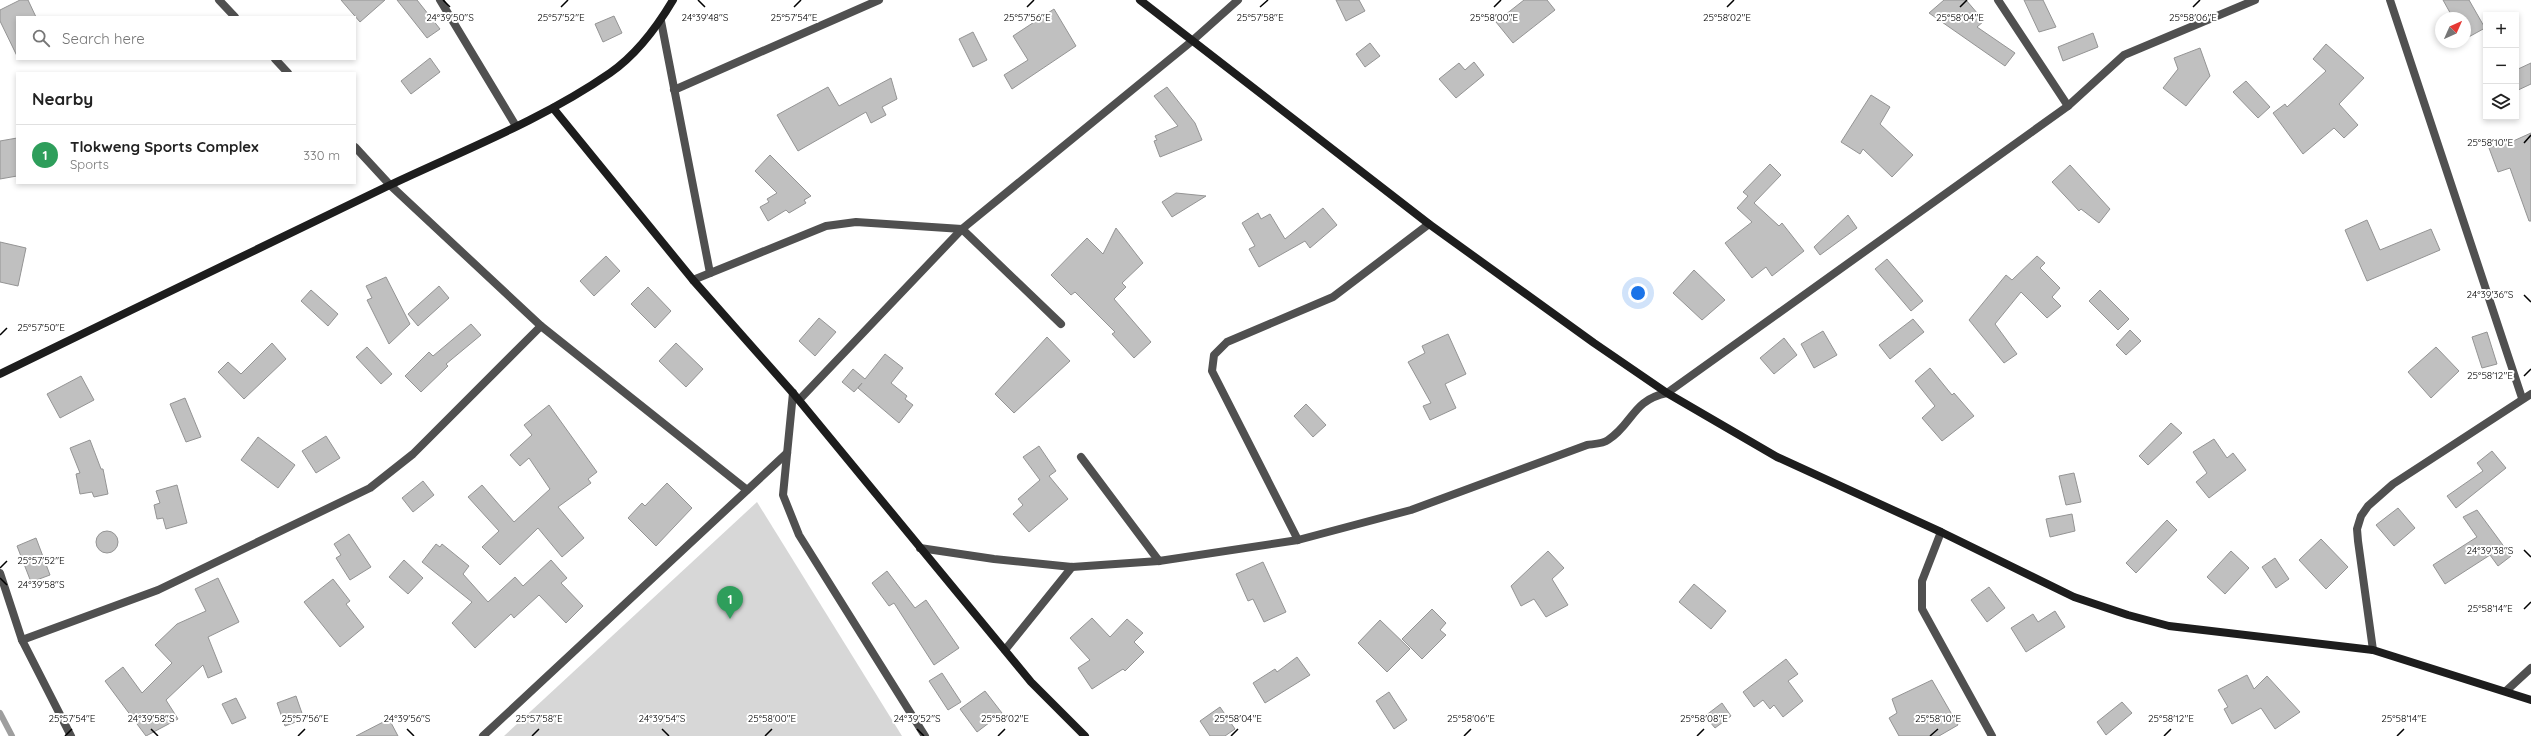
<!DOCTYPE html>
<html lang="en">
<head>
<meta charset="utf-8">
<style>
	body { margin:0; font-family:Quicksand,sans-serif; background:#f6f6f6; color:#222 }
	.controls { position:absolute; right:12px; top:12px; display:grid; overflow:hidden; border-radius:0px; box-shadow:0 2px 6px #0003 }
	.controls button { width:36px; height:36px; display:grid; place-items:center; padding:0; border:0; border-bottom:1px solid #e0e0e0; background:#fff; color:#222; font:20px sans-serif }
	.compass { position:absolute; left:2435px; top:12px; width:36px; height:36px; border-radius:50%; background:#fff; box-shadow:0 2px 6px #0003; rotate:45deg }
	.you { position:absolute; left:1638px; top:293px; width:14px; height:14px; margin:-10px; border:3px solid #fff; border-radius:50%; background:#1a73e8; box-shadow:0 0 0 6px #1a73e833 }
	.badge { display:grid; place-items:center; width:26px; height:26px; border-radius:50%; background:#b45309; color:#fff; font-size:13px; font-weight:700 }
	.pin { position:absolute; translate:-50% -33px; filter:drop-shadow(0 1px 2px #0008) }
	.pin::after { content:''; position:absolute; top:21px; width:14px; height:12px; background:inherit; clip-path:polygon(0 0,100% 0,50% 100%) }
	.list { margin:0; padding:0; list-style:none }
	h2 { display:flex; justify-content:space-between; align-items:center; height:52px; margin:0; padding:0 16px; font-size:17px }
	h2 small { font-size:13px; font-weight:400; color:#767676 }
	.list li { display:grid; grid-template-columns:26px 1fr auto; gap:12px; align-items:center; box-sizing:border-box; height:60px; padding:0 16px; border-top:1px solid #e0e0e0 }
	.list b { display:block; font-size:15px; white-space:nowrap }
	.list p { margin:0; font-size:13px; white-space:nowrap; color:#767676 }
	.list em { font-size:13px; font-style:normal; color:#767676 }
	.icon { flex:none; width:22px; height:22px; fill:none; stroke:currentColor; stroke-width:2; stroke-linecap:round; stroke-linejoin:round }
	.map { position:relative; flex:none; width:2531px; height:736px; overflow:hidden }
	.search { position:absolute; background:#fff; box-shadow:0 2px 6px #0003; left:16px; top:16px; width:340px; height:44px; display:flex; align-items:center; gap:10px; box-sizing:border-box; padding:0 14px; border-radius:0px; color:#767676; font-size:15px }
	.panel { position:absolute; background:#fff; box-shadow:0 2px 6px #0003; left:16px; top:72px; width:340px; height:112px; border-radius:0px }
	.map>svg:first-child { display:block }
	.grass { fill:#d7d7d7 }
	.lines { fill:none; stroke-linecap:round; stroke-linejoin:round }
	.stream { stroke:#9e9e9e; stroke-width:6 }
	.building { fill:#c0c0c0; stroke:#949494 }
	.street { stroke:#505050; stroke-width:8 }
	.secondary { stroke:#1d1d1d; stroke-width:8 }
	.ticks { fill:none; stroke:#000; stroke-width:1.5 }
	.ticks-label { font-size:10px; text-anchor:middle; fill:#000; stroke:#fff; stroke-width:4; stroke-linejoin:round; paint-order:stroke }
</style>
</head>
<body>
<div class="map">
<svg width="2531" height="736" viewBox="0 0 2531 736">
	<rect width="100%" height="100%" fill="#fff"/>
	<path class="grass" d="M757 502 902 736H504Z"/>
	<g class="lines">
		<path class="stream" d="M0 713 12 736"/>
	</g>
	<g class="building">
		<path d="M20 0H28L36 17H17V56L0 21V10Z"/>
		<path d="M341 0H385L360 22Z"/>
		<path d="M397 0H417L440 29 427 38Z"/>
		<path d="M1336 0H1359L1365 11 1346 21Z"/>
		<path d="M1524 0H1547L1555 10 1513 43 1496 22Z"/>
		<path d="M1944 0H1966L1984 21 1977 27 2015 53 2005 66 1929 13Z"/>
		<path d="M2024 0H2043L2056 27 2039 32Z"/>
		<path d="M2443 0H2469L2485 28 2465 39V18H2453Z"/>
		<path d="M1054 9 1076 46 1012 89 1004 75 1028 60 1013 36Z"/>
		<path d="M614 16 622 33 603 42 595 24Z"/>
		<path d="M973 32 987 60 973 67 959 39Z"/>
		<path d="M2093 33 2098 47 2063 61 2058 47Z"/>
		<path d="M1370 43 1380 56 1365 67 1356 54Z"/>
		<path d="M2326 44 2364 78 2339 104 2358 125 2344 138 2334 128 2303 154 2273 113 2285 104 2287 107 2326 71 2313 59Z"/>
		<path d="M2200 48 2210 76 2186 106 2163 88 2178 69 2174 58Z"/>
		<path d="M430 58 440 72 411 94 401 81Z"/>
		<path d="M1474 62 1484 75 1456 98 1439 79 1459 63 1465 70Z"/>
		<path d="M2531 63V84L2516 91V70Z"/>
		<path d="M891 78 897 99 882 107 886 115 871 123 866 112 798 151 777 115 828 87 839 106Z"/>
		<path d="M2246 81 2270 107 2258 118 2233 92Z"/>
		<path d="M1167 87 1195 123 1202 140 1160 157 1154 141 1157 140 1155 136 1178 126 1154 96Z"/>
		<path d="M1871 95 1890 107 1880 124 1913 155 1892 177 1863 149 1860 154 1841 142Z"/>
		<path d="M2531 133V221H2529L2510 168 2498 172 2489 148 2510 140 2511 142Z"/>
		<path d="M17 138V176L0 179V141Z"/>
		<path d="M770 155 811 196 804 200 806 203 789 213 786 210 768 221 760 207 769 202 767 199 777 193 755 171Z"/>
		<path d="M1770 164 1781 175 1754 203 1779 226 1782 223 1804 251 1772 276 1766 267 1752 278 1725 243 1752 222 1737 208 1748 196 1743 192Z"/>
		<path d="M2070 165 2110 209 2099 223 2081 209 2079 211 2052 182Z"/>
		<path d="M1176 193 1206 196 1172 217 1162 202Z"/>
		<path d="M1323 208 1337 225 1310 248 1305 241 1259 267 1249 249 1255 246 1242 223 1258 213 1261 219 1270 214 1285 239Z"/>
		<path d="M1848 215 1857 228 1820 255 1814 247Z"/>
		<path d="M2367 220 2380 250 2431 229 2440 250 2367 281 2345 230Z"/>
		<path d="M1116 228 1143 263 1122 283 1126 287 1114 299 1151 342 1134 358 1112 334 1115 332 1075 292 1071 295 1051 275 1087 238 1103 254Z"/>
		<path d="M0 242 26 248 18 286 0 282Z"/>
		<path d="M606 256 620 271 594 296 580 281Z"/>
		<path d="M2037 256 2045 263 2040 268 2060 288 2052 297 2061 306 2047 318 2021 292 1995 324 2017 354 2004 363 1969 320 2006 275 2012 280Z"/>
		<path d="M1887 259 1923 301 1911 311 1875 269Z"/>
		<path d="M1694 270 1725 300 1702 320 1673 293Z"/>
		<path d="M386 277 410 324 389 344 367 300 372 298 366 286Z"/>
		<path d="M439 286 449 298 418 326 408 314Z"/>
		<path d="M648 287 671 311 655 328 631 304Z"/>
		<path d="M311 290 338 314 328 326 301 301Z"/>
		<path d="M2100 290 2129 319 2118 330 2089 301Z"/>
		<path d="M819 318 836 332 815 356 799 341Z"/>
		<path d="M1913 319 1924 332 1890 359 1879 345Z"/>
		<path d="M471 324 481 335 446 364 448 366 421 392 405 376 429 352 433 356Z"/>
		<path d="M2130 330 2141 341 2126 355 2116 345Z"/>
		<path d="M1823 331 1837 355 1814 368 1801 344Z"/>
		<path d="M2487 332 2497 364 2482 368 2472 337Z"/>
		<path d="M1448 334 1466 374 1445 384 1456 408 1430 420 1423 406 1431 403 1408 362 1425 353 1422 346Z"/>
		<path d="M1047 337 1070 361 1014 413 995 394Z"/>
		<path d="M1784 338 1797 355 1774 374 1760 358Z"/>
		<path d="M272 343 286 359 244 399 218 372 228 362 241 374Z"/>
		<path d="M676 343 703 369 686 387 659 361Z"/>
		<path d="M367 347 392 374 381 384 356 357Z"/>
		<path d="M2436 347 2459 371 2431 398 2408 372Z"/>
		<path d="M885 354 903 368 891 383 907 396 905 399 913 405 899 423 858 388 862 383 854 392 842 382 853 369 865 379Z"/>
		<path d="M1930 368 1952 395 1954 393 1974 416 1942 441 1922 418 1935 406 1915 381Z"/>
		<path d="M81 376 94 400 60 418 47 394Z"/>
		<path d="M185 398 201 437 186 442 170 404Z"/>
		<path d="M1306 404 1326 425 1313 437 1294 416Z"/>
		<path d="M549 405 597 472 588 479 591 483 558 507 584 538 562 557 538 528 500 565 482 547 499 531 468 497 482 485 514 522 550 489 529 458 520 466 510 455 532 435 524 425Z"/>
		<path d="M2171 423 2182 433 2148 465 2139 456Z"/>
		<path d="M326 436 340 458 316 473 302 451Z"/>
		<path d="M258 437 295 465 278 488 241 460Z"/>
		<path d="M2214 439 2227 458 2233 453 2246 470 2209 498 2196 482 2207 473 2193 452Z"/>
		<path d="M90 440 101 469H103L108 494 94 497 92 492 80 494 76 474 80 473 70 448Z"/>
		<path d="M1039 446 1056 471 1049 476 1068 499 1029 532 1013 514 1023 505 1018 499 1040 480 1023 457Z"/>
		<path d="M2492 451 2506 468 2456 508 2447 496 2483 471 2477 463Z"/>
		<path d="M2074 473 2081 502 2066 505 2059 476Z"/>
		<path d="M423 481 434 495 413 512 402 498Z"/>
		<path d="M667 483 692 508 656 546 628 518 642 503 645 506Z"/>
		<path d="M177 485 187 523 166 529 163 518 157 519 154 505 160 503 156 491Z"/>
		<path d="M2398 508 2415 528 2394 546 2376 525Z"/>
		<path d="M2477 510 2511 556 2498 566 2490 555 2445 584 2433 565 2477 537 2463 517Z"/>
		<path d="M2072 514 2075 531 2050 537 2046 519Z"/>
		<path d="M2167 520 2177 530 2136 573 2126 563Z"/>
		<circle cx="107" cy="542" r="11"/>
		<path d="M349 534 371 567 350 580 336 558 341 555 334 544Z"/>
		<path d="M36 538 50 575 31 582 17 546Z"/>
		<path d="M2321 539 2348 567 2326 589 2299 560Z"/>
		<path d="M436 544 440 547 442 544 469 566 463 574 488 602 515 577 523 586 551 560 567 578 561 583 583 606 566 623 539 595 514 618 511 614 475 648 452 623 472 602 422 562Z"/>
		<path d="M1548 551 1564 568 1552 579 1568 605 1546 617 1534 599 1521 606 1511 586Z"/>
		<path d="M2231 551 2249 568 2225 594 2207 577Z"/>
		<path d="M2275 558 2289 579 2276 588 2262 567Z"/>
		<path d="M404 560 423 578 408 594 389 577Z"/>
		<path d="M1263 562 1286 612 1264 622 1253 599 1248 601 1236 574Z"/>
		<path d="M887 571 915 608 926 600 959 648 934 665 894 603 889 606 872 583Z"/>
		<path d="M218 578 239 622 208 637 222 672 208 678 203 665 166 700 178 719 146 736 105 681 123 667 142 693 172 663 155 645 177 624 206 611 195 589Z"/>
		<path d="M333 579 350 601 346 604 364 627 340 647 304 602Z"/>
		<path d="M1694 584 1726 611 1711 629 1679 602Z"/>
		<path d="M1989 587 2005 608 1987 622 1971 600Z"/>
		<path d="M1432 609 1446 623 1440 630 1446 635 1422 659 1402 639Z"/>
		<path d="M2055 611 2065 627 2026 652 2011 628 2033 614 2038 622Z"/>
		<path d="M1092 618 1110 637 1127 619 1143 633 1134 642 1144 652 1125 671 1123 669 1092 689 1078 668 1090 660 1070 638Z"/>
		<path d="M1380 620 1410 649 1387 672 1358 643Z"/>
		<path d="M1297 657 1310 675 1265 703 1253 683 1275 669 1277 672Z"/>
		<path d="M1786 659 1798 674 1788 681 1803 701 1783 717 1774 705 1770 709 1763 700 1754 707 1743 692Z"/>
		<path d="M942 673 961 702 948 710 929 681Z"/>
		<path d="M2247 675 2254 689 2267 676 2300 712 2275 729 2261 708 2232 724 2224 709 2228 707 2218 690Z"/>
		<path d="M1932 680 1958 725 1939 736H1899L1889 718 1897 713 1892 699Z"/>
		<path d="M985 691 1002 713 977 732 960 709Z"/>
		<path d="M1389 692 1407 720 1394 729 1376 701Z"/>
		<path d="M296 696 304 719 285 726 277 703Z"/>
		<path d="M236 698 246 718 232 724 222 704Z"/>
		<path d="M2122 702 2132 713 2106 735 2097 722Z"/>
		<path d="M1722 703 1731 716 1715 728 1705 716Z"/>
		<path d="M1220 707 1235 729 1225 736H1210L1200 721Z"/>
		<path d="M389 719 398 736H356Z"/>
	</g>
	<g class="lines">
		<g class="street">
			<path d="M219 0 235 17"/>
			<path d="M440 0 516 126"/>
			<path d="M1998 0 2068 106"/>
			<path d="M2390 0 2522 398"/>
			<path d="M661 21 710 273"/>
			<path d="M275 59 288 73"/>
			<path d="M674 90 879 0"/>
			<path d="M355 147 390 185 541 326 747 490"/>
			<path d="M693 280 826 226 856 222 962 229 1061 324"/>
			<path d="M793 393 783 495 799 535 925 736"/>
			<path d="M799 400 962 229 1192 41 1238 0"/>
			<path d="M1081 457 1159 561"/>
			<path d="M1941 532 1922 581V609L1992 736"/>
			<path d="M1298 540 1212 371 1214 355 1227 342 1333 297 1429 224"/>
			<path d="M920 548 994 559 1072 567 1159 561 1298 540 1411 510 1587 445C1593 444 1603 444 1608 440 1633 424 1632 400 1667 393L2068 106 2124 55 2255 0"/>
			<path d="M0 573 22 640 71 736"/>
			<path d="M22 640 158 590 370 488 413 454 541 326"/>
			<path d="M1005 650 1072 567"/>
			<path d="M2373 650 2358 541 2357 529 2361 516 2368 506 2393 484 2531 394"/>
			<path d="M2506 691 2531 668"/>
			<path d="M483 736 787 453"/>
		</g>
		<g class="secondary">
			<path d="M1140 0 1429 224 1594 343 1667 393 1777 457 1941 532 2074 597 2128 615 2169 626 2373 650 2531 700"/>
			<path d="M553 108 693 280 793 393 1031 682 1085 736"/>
			<path d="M0 374C130 311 260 247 390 185 464 150 542 120 610 73 636 55 657 27 673 0"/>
		</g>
	</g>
	<path class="ticks" d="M443 0 450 7M698 0 705 7M561 7 568 0M794 7 801 0M1027 7 1034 0M1260 7 1268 0M1494 7 1501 0M1727 7 1734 0M1960 7 1967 0M2193 7 2200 0M2524 143 2531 135M2524 295 2531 302M0 335 7 328M2524 376 2531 369M2524 550 2531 557M0 568 7 561M0 578 7 585M2524 609 2531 602M151 729 158 736M407 729 414 736M662 729 669 736M917 729 924 736M65 736 72 729M298 736 305 729M532 736 539 729M765 736 772 729M998 736 1005 729M1231 736 1238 729M1464 736 1471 729M1697 736 1704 729M1930 736 1938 729M2164 736 2171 729M2397 736 2404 729"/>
	<g class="ticks-label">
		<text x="450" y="21">24°39'50"S</text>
		<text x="561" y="21">25°57'52"E</text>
		<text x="705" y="21">24°39'48"S</text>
		<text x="794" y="21">25°57'54"E</text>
		<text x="1027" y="21">25°57'56"E</text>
		<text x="1260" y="21">25°57'58"E</text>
		<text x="1494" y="21">25°58'00"E</text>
		<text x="1727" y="21">25°58'02"E</text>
		<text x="1960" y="21">25°58'04"E</text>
		<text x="2193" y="21">25°58'06"E</text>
		<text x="2490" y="146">25°58'10"E</text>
		<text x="2490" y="298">24°39'36"S</text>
		<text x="41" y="331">25°57'50"E</text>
		<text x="2490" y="379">25°58'12"E</text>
		<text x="2490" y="554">24°39'38"S</text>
		<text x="41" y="564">25°57'52"E</text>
		<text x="41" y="588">24°39'58"S</text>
		<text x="2490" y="612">25°58'14"E</text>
		<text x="72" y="722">25°57'54"E</text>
		<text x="151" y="722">24°39'58"S</text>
		<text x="305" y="722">25°57'56"E</text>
		<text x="539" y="722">25°57'58"E</text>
		<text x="772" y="722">25°58'00"E</text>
		<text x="1005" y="722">25°58'02"E</text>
		<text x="1238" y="722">25°58'04"E</text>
		<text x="1471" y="722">25°58'06"E</text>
		<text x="1704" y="722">25°58'08"E</text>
		<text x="1938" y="722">25°58'10"E</text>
		<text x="2171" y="722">25°58'12"E</text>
		<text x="407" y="722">24°39'56"S</text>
		<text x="662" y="722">24°39'54"S</text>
		<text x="917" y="722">24°39'52"S</text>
		<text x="2404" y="722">25°58'14"E</text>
	</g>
</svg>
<div class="controls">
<button>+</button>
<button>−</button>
<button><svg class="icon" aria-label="layers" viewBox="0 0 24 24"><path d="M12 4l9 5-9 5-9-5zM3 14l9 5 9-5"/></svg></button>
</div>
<svg class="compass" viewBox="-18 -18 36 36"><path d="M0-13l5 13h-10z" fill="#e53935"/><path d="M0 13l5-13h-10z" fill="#767676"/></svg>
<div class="you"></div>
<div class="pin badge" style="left:730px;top:619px;background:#2e9e5b">1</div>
<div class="search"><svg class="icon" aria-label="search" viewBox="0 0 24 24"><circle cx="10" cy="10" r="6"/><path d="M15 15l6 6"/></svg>Search here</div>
<section class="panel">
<h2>Nearby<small></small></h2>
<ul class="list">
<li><span class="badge" style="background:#2e9e5b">1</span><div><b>Tlokweng Sports Complex</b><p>Sports</p></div><em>330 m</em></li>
</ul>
</section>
</div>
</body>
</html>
